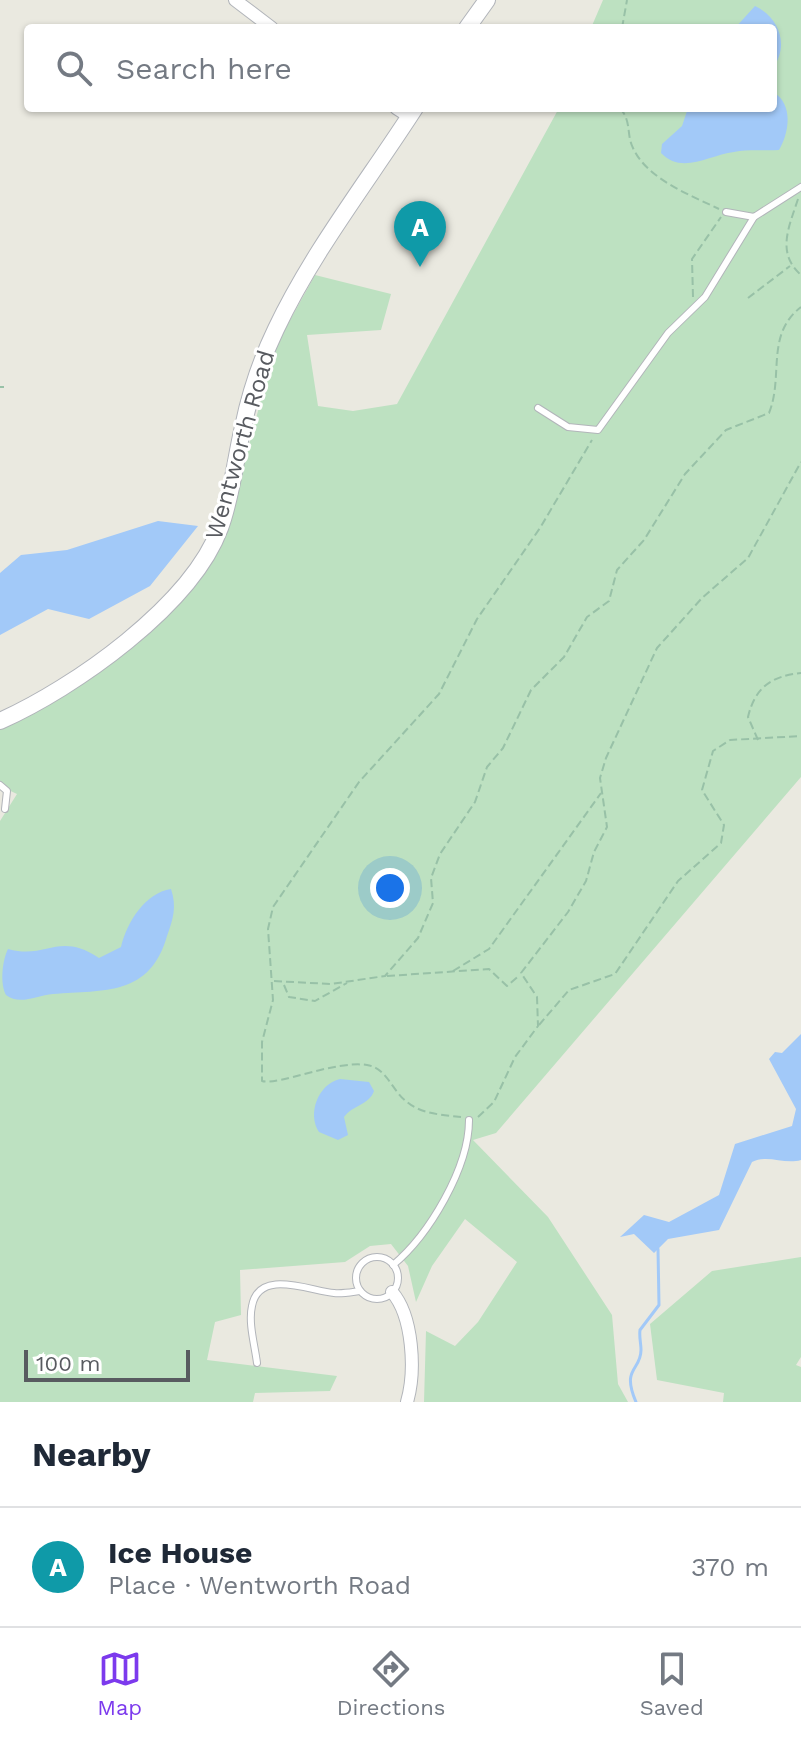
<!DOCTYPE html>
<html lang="en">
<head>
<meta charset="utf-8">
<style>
	body { margin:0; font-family:"Work Sans",sans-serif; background:#f2f2f3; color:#1f2937 }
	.scale { position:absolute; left:24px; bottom:20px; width:166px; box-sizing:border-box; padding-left:8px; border:4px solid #585b60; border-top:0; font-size:22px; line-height:28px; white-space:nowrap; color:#585b60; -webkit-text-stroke:6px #fff; paint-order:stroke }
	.you { position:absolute; left:390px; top:888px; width:28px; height:28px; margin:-20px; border:6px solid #fff; border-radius:50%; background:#1a73e8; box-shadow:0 0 0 12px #1a73e833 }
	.badge { display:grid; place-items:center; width:52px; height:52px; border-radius:50%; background:#7c3aed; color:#fff; font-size:26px; font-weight:700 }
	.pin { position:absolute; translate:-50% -66px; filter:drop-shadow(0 2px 4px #0008) }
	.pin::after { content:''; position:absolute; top:42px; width:28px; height:24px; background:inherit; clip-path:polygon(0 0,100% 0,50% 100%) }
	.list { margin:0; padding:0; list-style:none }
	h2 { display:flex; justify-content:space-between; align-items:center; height:104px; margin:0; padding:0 32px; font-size:34px }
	h2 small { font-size:26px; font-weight:400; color:#747a83 }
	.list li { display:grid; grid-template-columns:52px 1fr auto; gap:24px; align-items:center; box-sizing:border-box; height:120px; padding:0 32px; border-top:2px solid #e0e1e3 }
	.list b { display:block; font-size:30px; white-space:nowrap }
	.list p { margin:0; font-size:26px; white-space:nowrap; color:#747a83 }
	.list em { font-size:26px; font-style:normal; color:#747a83 }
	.icon { flex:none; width:44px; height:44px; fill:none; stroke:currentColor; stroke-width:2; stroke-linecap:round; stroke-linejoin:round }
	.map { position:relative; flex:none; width:801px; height:1402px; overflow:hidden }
	.search { position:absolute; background:#fff; box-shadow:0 2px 6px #0004; left:24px; right:24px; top:24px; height:88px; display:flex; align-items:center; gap:20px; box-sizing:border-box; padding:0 28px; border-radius:8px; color:#747a83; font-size:30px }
	.sheet { height:224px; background:#fff }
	nav { display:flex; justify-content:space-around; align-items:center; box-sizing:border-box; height:112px; border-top:2px solid #e0e1e3; background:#fff; font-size:22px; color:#747a83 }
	nav a { display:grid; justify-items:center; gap:4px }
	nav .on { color:#7c3aed }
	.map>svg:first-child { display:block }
	.green { fill:#bde1c1 }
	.water { fill:#a2c9f8 }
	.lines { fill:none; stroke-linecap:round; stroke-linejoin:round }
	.stream { stroke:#a2c9f8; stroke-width:3 }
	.lane-casing { stroke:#b2b5ba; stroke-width:8 }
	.street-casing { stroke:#b2b5ba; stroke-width:14 }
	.secondary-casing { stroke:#b1b4ba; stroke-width:18 }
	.path { stroke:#98c1a7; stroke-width:2; stroke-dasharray:8 4; stroke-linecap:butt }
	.lane { stroke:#fff; stroke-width:6 }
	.street { stroke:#fff; stroke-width:12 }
	.secondary { stroke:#fff; stroke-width:16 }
	.labels { text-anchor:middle; stroke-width:6; stroke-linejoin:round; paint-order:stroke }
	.street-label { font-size:24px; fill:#585b60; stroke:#fff }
</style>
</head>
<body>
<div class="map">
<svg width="801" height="1402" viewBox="0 0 801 1402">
	<rect width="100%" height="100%" fill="#eae9e0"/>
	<g class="green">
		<path d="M603 0H801V777L496 1133 473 1140 548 1217 612 1315 618 1384 628 1402H424L426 1331 455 1346 478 1322 517 1262 465 1219 432 1266 416 1302 408 1266 391 1244 370 1246 345 1262 240 1270 241 1315 215 1322 207 1360 337 1376 330 1391 255 1393 253 1402H0V821L17 794 0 786V728L183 598 233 505 275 347 315 275 391 294 381 330 307 335 318 406 353 411 397 404 559 108H773V28H591Z"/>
		<path d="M801 1257V1357L796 1365 801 1367V1402H723L724 1393 657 1380 650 1324 712 1271Z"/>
	</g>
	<g class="water">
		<path d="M755 6C780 18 789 46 773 68V28H735Z"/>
		<path d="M773 92C794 104 789 133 779 150 765 151 748 149 734 152 709 155 682 175 661 153L662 144 682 126 688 108H773Z"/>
		<path d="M158 521 198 526 150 586 89 619 48 609 0 635V573L21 555 67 550Z"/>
		<path d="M171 889C177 907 173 919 167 936 150 996 105 990 53 994 37 995 20 1006 6 995 0 984 2 961 8 949 47 960 58 931 99 958L121 947C127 922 145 893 171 889Z"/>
		<path d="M801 1034V1160C784 1165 768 1154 752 1162L719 1230 668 1239 654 1253 634 1234 620 1237 644 1215 669 1222 719 1195 735 1144 792 1126 796 1109 769 1059 775 1052 782 1053Z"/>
		<path d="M340 1079 369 1082 374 1091C369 1105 353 1105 344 1117L348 1135 338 1140 319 1132C307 1114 318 1084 340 1079Z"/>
	</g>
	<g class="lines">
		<path class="stream" d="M636 1402C621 1367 641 1371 641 1350 641 1343 639 1337 640 1330L659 1305 658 1249"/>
		<g class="lane-casing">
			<g id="lane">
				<path d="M726 212 754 217 801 187"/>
				<path d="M538 408 568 427 598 430 668 333 705 297 754 217"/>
				<path d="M0 785 7 791 5 809"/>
				<circle cx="377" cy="1278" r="21"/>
				<path d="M393 1265C429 1235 469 1168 469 1120"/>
				<path d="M257 1363C255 1346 248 1323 252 1306 259 1268 310 1291 334 1293 342 1294 352 1292 360 1291"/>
			</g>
		</g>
		<g class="street-casing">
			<g id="street">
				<path d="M235 0 272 28"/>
				<path d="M396 108 410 117"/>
				<path d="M392 1292C413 1316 416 1371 407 1402"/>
			</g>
		</g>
		<g class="secondary-casing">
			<g id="secondary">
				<path d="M467 28 487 0"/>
				<path d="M0 721C74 688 191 606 220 528 232 496 235 460 243 427 250 393 261 360 276 329 313 251 368 181 415 108"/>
			</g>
		</g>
		<g class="path">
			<path d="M622 28 627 0"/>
			<path d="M620 108C632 122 626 134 633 148 647 179 690 195 719 209"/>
			<path d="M798 199C789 227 776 253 801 275"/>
			<path d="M693 297 692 259 721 217"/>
			<path d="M748 298 790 266"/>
			<path d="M0 387H4"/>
			<path d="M758 740 748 717C755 687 772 676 801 673"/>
			<path d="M453 971 489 949 601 793"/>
			<path d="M387 976 489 969 507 986 520 975"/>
			<path d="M274 981 331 984 385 976 418 938 433 903 431 878 440 854 475 802 487 767 503 748 531 690 564 657 587 617 609 601 617 570 644 540 685 474 726 430 769 413C784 376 765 335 801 307"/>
			<path d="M284 985 289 997 315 1001 347 983"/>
			<path d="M539 1025 569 990 615 974 678 881 721 843 724 825 702 790 713 751 730 740 801 736"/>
			<path d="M461 1117C443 1115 421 1114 407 1102 392 1091 387 1068 367 1065 335 1060 277 1086 262 1081V1042L273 1000 268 929 273 907 359 782 439 694 477 619 540 528 592 440"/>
			<path d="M478 1117 494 1102 515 1057 538 1026 537 997 521 973 568 912 586 881 594 852 607 827 600 778 606 758 657 648 702 598 748 558 801 462"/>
		</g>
		<use href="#lane" class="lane"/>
		<use href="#street" class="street"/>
		<use href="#secondary" class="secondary"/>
	</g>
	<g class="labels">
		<g class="street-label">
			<text transform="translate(240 445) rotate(-74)" y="8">Wentworth Road</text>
		</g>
	</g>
</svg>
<div class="scale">100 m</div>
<div class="you"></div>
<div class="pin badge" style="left:420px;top:267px;background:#0f9aa8">A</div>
<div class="search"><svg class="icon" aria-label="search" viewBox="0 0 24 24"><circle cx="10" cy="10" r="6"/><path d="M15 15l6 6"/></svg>Search here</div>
</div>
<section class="sheet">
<h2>Nearby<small></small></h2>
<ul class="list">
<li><span class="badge" style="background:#0f9aa8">A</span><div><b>Ice House</b><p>Place · Wentworth Road</p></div><em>370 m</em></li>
</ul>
</section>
<nav>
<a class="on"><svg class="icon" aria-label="map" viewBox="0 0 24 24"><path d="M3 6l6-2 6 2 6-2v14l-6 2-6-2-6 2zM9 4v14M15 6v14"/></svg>Map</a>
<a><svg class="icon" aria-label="directions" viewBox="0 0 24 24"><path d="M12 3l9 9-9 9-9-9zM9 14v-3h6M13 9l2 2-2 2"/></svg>Directions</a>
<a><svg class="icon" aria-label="saved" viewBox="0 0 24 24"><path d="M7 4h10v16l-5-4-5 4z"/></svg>Saved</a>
</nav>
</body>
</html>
